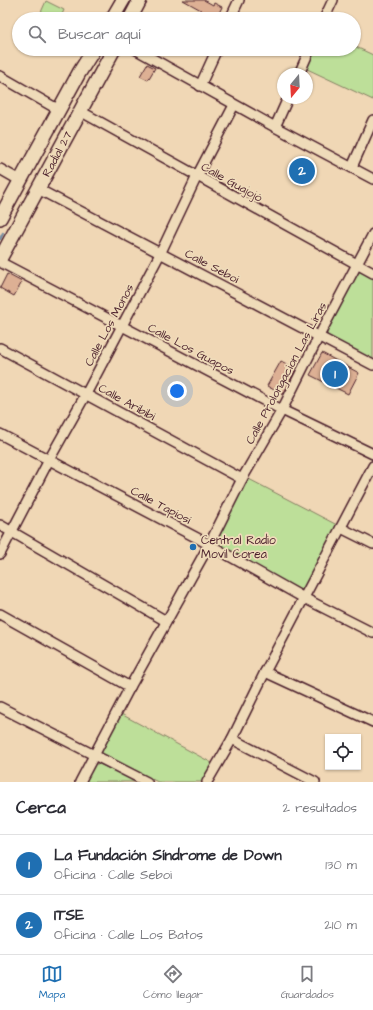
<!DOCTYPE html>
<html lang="es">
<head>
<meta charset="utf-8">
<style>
	body { margin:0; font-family:"Architects Daughter",sans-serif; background:#f2f2f3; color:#2b2b33 }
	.controls { position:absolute; right:12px; bottom:12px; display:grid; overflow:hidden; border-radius:0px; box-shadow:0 1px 3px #0004 }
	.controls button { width:36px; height:36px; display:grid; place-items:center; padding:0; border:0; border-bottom:1px solid #e1e1e2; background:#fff; color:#2b2b33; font:20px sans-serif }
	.compass { position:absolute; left:277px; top:68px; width:36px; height:36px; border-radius:50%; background:#fff; box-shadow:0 1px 3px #0004; rotate:198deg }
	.you { position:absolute; left:177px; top:391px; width:14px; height:14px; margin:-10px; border:3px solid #fff; border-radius:50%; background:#1a73e8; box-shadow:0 0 0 6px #1a73e833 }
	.badge { display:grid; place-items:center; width:26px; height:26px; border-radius:50%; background:#1f6fb2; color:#fff; font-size:13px; font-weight:700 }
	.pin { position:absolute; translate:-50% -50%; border:2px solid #fff; box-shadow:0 1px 4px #0006 }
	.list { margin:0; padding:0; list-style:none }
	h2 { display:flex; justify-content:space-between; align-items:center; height:52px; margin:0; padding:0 16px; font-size:17px }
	h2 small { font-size:13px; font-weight:400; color:#7c7c81 }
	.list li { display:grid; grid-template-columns:26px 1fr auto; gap:12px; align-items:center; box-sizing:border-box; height:60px; padding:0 16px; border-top:1px solid #e1e1e2 }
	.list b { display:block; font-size:15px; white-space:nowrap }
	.list p { margin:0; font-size:13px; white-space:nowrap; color:#7c7c81 }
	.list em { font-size:13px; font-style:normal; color:#7c7c81 }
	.icon { flex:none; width:22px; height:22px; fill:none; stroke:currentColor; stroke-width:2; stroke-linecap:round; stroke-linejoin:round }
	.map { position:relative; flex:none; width:373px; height:782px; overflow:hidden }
	.search { position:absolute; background:#fff; box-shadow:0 1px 3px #0004; left:12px; right:12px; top:12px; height:44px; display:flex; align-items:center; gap:10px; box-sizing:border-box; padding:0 14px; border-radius:22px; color:#7c7c81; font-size:15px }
	.sheet { height:172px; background:#fff }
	nav { display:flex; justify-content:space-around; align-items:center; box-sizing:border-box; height:56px; border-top:1px solid #e1e1e2; background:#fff; font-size:11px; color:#7c7c81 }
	nav a { display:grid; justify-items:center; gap:2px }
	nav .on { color:#1f6fb2 }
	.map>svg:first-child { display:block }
	.green { fill:#bddf99; stroke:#847f62 }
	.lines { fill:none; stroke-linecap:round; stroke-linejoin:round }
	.stream { stroke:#758da3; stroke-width:2.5 }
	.building { fill:#ddb094; stroke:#4a1f2b }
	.street-casing { stroke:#4a1f2b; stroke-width:12 }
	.secondary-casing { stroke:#4a1f2b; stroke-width:16 }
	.street { stroke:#efdbb9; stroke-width:9 }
	.secondary { stroke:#efdbb9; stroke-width:13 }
	.poi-dot { fill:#1f6fb2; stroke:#efdbb9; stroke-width:1.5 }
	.labels { text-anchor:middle; stroke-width:3.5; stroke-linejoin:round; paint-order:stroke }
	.street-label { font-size:12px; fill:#4a1f2b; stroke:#efdbb9 }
	.poi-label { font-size:12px; fill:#4a1f2b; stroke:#efdbb9; text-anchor:start }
</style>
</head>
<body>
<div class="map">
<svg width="373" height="782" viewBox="0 0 373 782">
	<rect width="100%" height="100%" fill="#f0d7b5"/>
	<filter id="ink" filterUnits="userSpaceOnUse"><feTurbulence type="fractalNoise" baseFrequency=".025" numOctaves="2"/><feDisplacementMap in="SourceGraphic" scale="8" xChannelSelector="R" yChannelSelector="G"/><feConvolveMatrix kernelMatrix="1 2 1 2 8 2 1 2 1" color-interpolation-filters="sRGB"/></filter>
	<g filter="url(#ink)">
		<g class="green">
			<path d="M46 1 64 10 60 19H38Z"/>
			<path d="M354 46 373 55V100L305 68 314 49H354Z"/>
			<path d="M361 271 373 277V361L330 338 327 334 328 330 357 273Z"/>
			<path d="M245 477 337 525 304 589 298 590 215 547 214 539Z"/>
			<path d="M121 714 214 764 203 782H158L103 756 101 752Z"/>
			<path d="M92 764H99L138 782H83Z"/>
		</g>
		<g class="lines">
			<path class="stream" d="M0 239 3 233"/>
		</g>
		<g class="building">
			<path d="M183 0H204L213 5 214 3 222 7 216 19H196L201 10Z"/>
			<path d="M147 64 155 68 148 80 140 76Z"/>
			<path d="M7 274 22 282 14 296 0 288Z"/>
			<path d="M322 353 359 373 348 394 310 375Z"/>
			<path d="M281 361 296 369 283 395 267 386Z"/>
		</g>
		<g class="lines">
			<g class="street-casing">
				<g id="street">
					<path d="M230 19 239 0"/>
					<path d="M324 19 333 0"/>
					<path d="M135 49 275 127 373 179"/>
					<path d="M299 74 310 49"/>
					<path d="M0 76 59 110"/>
					<path d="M200 86 217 49"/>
					<path d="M80 111 373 273"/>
					<path d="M275 127 288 98"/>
					<path d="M352 167 373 120"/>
					<path d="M0 169 21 181"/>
					<path d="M38 189 373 365"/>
					<path d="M0 262 282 410 373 454"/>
					<path d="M0 348 242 479"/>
					<path d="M0 434 201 540 304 598 373 633"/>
					<path d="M0 525 166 621"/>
					<path d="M341 528 373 544"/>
					<path d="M0 554 49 460 86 394 161 252 197 176 234 105"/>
					<path d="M0 614 130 687"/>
					<path d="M265 672 373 722"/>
					<path d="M0 707 147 782"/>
					<path d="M232 739 315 782"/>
					<path d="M80 782 130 687 209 545 242 479 282 410 319 336 373 234"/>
					<path d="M207 782 232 739 265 672 373 466"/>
				</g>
			</g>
			<g class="secondary-casing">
				<g id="secondary">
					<path d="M112 19 123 0"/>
					<path d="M130 19 140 0"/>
					<path d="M0 218 79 73 94 49"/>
					<path d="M0 259 114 49"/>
				</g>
			</g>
			<use href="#street" class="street"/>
			<use href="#secondary" class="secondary"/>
		</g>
	</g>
	<circle class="poi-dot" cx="193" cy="547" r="4"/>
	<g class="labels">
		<g class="street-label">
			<text transform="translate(57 154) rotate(-62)" y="4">Radial 27</text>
			<text transform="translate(232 182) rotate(29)" y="4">Calle Guajojó</text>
			<text transform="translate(212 266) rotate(28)" y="4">Calle Seboi</text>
			<text transform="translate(109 325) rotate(-62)" y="4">Calle Los Monos</text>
			<text transform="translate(191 349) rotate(28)" y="4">Calle Los Guapos</text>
			<text transform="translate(286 373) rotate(-62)" y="4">Calle Prolongacion Las Liras</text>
			<text transform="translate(127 402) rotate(29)" y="4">Calle Aribibi</text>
			<text transform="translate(161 505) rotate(28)" y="4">Calle Tapiosí</text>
		</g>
		<g class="poi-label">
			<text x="201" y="544">Central Radio<tspan x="201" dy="14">Movil Corea</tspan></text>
		</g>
	</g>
</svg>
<div class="controls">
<button><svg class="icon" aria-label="locate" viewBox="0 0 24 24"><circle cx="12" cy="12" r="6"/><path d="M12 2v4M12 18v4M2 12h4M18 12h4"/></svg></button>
</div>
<svg class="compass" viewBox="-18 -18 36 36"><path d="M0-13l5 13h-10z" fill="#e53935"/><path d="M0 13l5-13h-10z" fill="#7c7c81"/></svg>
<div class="you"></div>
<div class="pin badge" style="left:335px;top:374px">1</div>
<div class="pin badge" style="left:302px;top:171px">2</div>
<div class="search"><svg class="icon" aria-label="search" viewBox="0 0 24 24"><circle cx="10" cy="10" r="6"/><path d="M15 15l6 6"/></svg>Buscar aquí</div>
</div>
<section class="sheet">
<h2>Cerca<small>2 resultados</small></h2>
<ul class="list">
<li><span class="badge">1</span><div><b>La Fundación Síndrome de Down</b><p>Oficina · Calle Seboi</p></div><em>130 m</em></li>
<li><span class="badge">2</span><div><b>ITSE</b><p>Oficina · Calle Los Batos</p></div><em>210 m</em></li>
</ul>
</section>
<nav>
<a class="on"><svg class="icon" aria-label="map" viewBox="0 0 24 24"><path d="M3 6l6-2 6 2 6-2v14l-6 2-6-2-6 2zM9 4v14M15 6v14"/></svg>Mapa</a>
<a><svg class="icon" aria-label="directions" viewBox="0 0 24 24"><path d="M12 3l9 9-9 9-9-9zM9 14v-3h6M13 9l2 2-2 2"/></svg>Cómo llegar</a>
<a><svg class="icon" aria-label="saved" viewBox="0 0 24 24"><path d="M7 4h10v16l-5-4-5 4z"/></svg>Guardados</a>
</nav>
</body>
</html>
